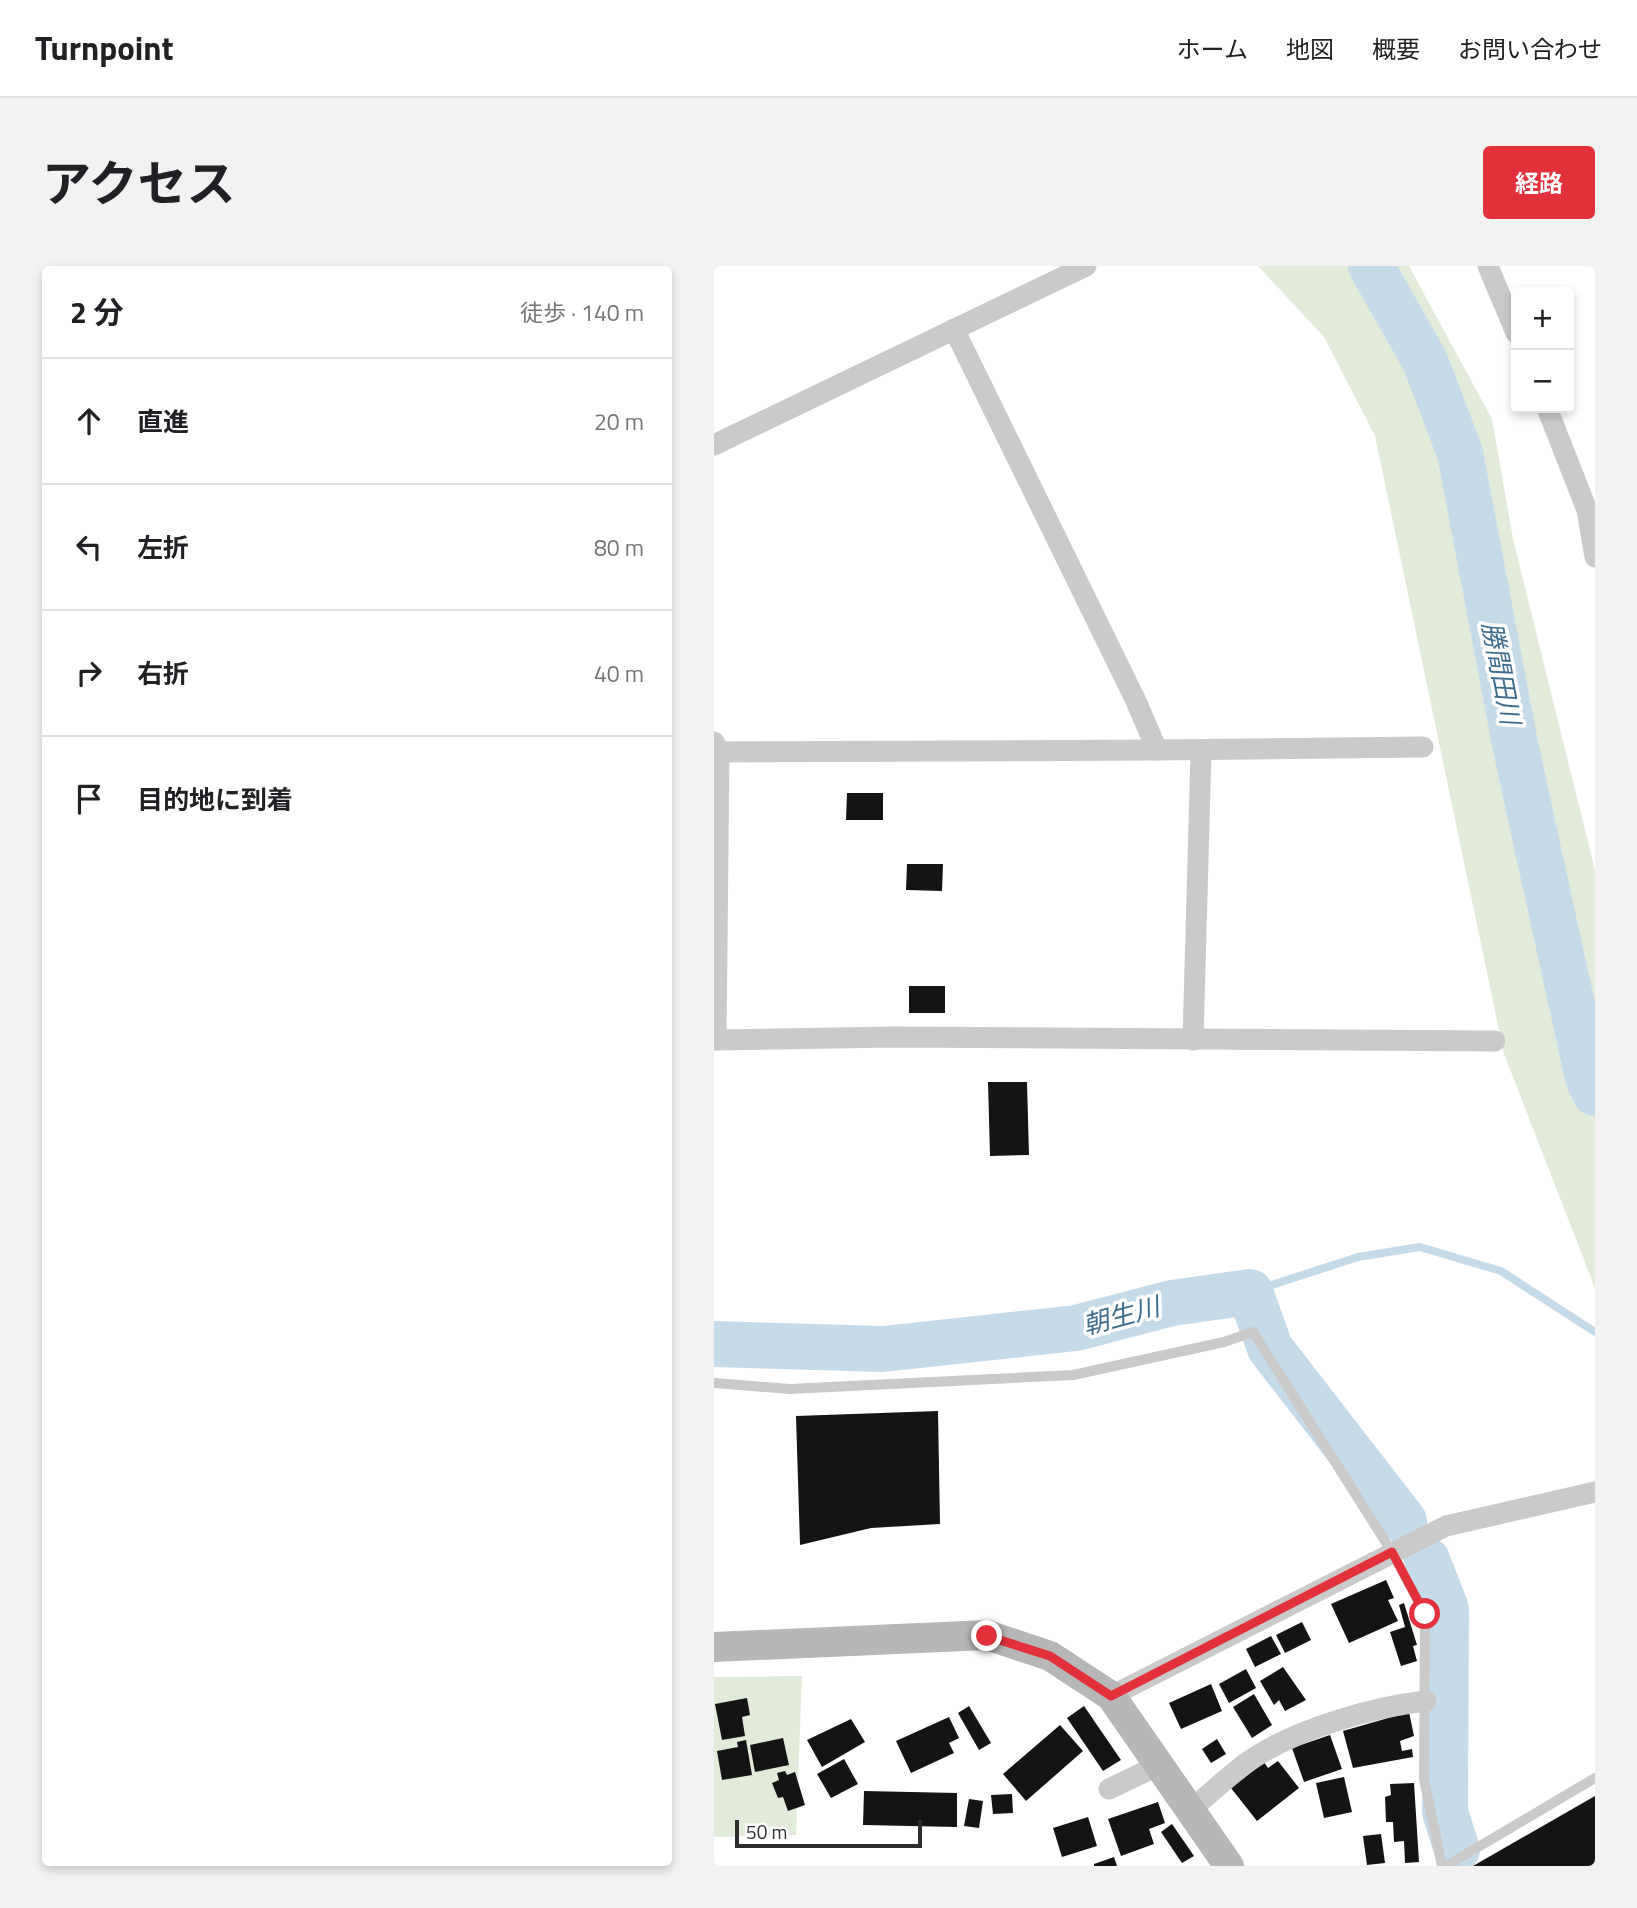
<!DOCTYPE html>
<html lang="ja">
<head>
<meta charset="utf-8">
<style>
	body { margin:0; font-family:"Titillium Web","Noto Sans JP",sans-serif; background:#f2f2f2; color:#202124 }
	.controls { position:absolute; right:21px; top:21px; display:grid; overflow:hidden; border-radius:7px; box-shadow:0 4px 10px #0003 }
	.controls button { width:63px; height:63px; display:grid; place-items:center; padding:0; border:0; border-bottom:2px solid #e0e0e0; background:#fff; color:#202124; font:35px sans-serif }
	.scale { position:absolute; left:21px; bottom:18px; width:187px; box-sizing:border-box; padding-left:7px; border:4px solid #2d2d2d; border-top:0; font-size:19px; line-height:24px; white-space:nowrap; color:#2d2d2d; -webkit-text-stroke:5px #fff; paint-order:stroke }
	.stop { position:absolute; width:21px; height:21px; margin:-16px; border:5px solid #e2313a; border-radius:50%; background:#fff }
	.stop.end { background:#e2313a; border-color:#fff; box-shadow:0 2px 7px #0008 }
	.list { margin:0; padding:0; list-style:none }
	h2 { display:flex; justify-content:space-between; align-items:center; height:91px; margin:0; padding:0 28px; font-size:30px }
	h2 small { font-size:23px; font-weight:400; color:#757577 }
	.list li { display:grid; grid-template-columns:46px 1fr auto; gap:21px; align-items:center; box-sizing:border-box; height:126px; padding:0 28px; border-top:2px solid #e0e0e0 }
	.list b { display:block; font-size:26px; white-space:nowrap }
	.list em { font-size:23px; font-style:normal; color:#757577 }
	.icon { flex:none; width:38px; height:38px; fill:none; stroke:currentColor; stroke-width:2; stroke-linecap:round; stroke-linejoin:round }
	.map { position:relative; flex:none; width:881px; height:1600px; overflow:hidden; border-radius:7px }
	header { display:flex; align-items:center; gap:42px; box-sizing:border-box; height:98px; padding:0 35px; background:#fff; border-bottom:2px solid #e0e0e0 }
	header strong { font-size:33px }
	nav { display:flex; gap:38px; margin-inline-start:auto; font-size:24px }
	.intro { display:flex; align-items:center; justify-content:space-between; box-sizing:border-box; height:168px; padding:0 42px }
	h1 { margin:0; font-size:49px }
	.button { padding:18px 32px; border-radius:7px; background:#e2313a; color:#fff; font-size:24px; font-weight:700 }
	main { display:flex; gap:42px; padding:0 42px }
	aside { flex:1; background:#fff; border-radius:7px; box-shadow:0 4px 10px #0003 }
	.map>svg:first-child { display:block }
	.green { fill:#e2eada }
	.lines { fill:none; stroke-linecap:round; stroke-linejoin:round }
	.stream { stroke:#c6dbea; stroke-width:8 }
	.river { stroke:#c6dbea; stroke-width:46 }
	.building { fill:#141414 }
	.lane { stroke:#cacaca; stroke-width:10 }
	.street { stroke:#cacaca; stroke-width:21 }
	.secondary { stroke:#b7b7b7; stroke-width:30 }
	.route { stroke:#e2313a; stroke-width:9 }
	.labels { text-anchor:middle; stroke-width:7; stroke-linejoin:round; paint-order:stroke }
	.water-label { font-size:26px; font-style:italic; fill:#3d6c8d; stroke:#fff }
</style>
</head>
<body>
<header>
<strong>Turnpoint</strong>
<nav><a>ホーム</a><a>地図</a><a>概要</a><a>お問い合わせ</a></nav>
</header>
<div class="intro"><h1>アクセス</h1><a class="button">経路</a></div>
<main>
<aside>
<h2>2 分<small>徒歩 · 140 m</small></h2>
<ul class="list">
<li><svg class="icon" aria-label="ahead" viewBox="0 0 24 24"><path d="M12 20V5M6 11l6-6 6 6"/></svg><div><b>直進</b></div><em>20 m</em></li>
<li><svg class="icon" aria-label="left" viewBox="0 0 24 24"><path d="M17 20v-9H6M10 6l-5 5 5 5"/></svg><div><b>左折</b></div><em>80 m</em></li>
<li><svg class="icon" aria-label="right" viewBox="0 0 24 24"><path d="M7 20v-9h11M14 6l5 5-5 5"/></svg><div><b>右折</b></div><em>40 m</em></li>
<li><svg class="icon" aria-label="arrive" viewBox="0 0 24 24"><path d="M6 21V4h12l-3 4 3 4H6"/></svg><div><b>目的地に到着</b></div></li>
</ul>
</aside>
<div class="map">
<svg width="881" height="1600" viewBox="0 0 881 1600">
	<rect width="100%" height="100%" fill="#fff"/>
	<g class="green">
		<path d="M544 0H695L778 153 799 273 881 604V1022L790 788 661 170 610 71Z"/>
		<path d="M88 1410 82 1569 0 1571V1411Z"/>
	</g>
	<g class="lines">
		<path class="stream" d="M536 1026 644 991 706 981 787 1005 881 1066"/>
		<g class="river">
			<path d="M657 0 711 95 746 187 802 483 874 812 881 827"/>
			<path d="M0 1078 169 1083 362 1062 458 1037 536 1026 556 1082 690 1255"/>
			<path d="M713 1294 732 1343 731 1546 743 1584"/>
		</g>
	</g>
	<g class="building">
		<path d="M133 527H169V554H132Z"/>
		<path d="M193 598H229L228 625 192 624Z"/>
		<rect x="195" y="720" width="36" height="27"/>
		<path d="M274 816H313L315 889 276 890Z"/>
		<path d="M224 1145 226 1258 157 1262 86 1279 82 1150Z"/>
		<path d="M672 1314 680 1332 674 1334 684 1355 635 1377 617 1338Z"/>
		<path d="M690 1337 703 1379 699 1380 703 1395 687 1400 676 1366 691 1361 685 1339Z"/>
		<path d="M588 1356 597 1374 571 1387 562 1369Z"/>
		<path d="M557 1370 567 1388 541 1401 532 1383Z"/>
		<path d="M569 1401 592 1434 571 1445 565 1434 560 1439 546 1415Z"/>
		<path d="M532 1403 542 1422 515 1437 505 1418Z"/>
		<path d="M497 1418 508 1445 467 1463 455 1437Z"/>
		<path d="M540 1428 558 1459 538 1472 519 1441Z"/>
		<path d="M33 1432 36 1449 28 1451 31 1470 8 1474 1 1438Z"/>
		<path d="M255 1440 277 1477 265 1484 244 1447Z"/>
		<path d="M370 1440 407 1494 389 1505 353 1452Z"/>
		<path d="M695 1446 700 1470 686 1475 688 1485 698 1483 699 1491 639 1502 629 1465Z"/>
		<path d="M235 1451 245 1472 235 1477 240 1487 197 1507 182 1475Z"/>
		<path d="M137 1453 151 1476 108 1501 93 1474Z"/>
		<path d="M346 1459 369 1485 312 1535 289 1508Z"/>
		<path d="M616 1469 628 1503 590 1516 578 1482Z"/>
		<path d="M69 1472 75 1499 41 1506 36 1479Z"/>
		<path d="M503 1473 512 1488 497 1497 488 1483Z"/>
		<path d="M32 1474 38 1509 8 1514 3 1485 24 1481 23 1476Z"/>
		<path d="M130 1493 144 1518 117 1532 103 1508Z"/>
		<path d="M564 1495 585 1522 543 1555 517 1522 550 1496 554 1502Z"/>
		<path d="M71 1505 73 1509 81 1506 91 1539 74 1545 69 1531 64 1532 58 1517 65 1514 63 1507Z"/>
		<path d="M630 1511 638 1546 610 1552 602 1517Z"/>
		<path d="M700 1517 705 1596 691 1597 690 1575 680 1576 679 1556H672L671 1531 677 1529 676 1518Z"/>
		<path d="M150 1525 243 1527V1561L149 1559Z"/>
		<path d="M298 1528 299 1547 279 1548 277 1529Z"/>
		<path d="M881 1530V1600H759Z"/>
		<path d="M255 1533 269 1535 265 1562 250 1560Z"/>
		<path d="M444 1536 451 1557 435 1563 440 1578 407 1590 394 1553Z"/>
		<path d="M374 1551 383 1580 348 1591 339 1562Z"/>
		<path d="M458 1558 480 1590 468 1597 447 1566Z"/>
		<path d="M667 1568 671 1597 653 1599 649 1570Z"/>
		<path d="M400 1591 403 1600H380V1598Z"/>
	</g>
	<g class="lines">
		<g class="lane">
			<path d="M0 1117 76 1123 359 1109 510 1076 539 1066 678 1286 711 1348 710 1513 728 1600"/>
			<path d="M732 1600 881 1512"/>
		</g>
		<g class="street">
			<path d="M774 0 802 67"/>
			<path d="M240 63 422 435 443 484 709 481"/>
			<path d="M833 142 873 244 881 291"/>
			<path d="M0 179 372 0"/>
			<path d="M0 476 5 486 2 774"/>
			<path d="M0 486 443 484"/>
			<path d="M0 774 179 771 781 775"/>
			<path d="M479 774 487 486"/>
			<path d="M397 1430 732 1260 881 1226"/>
			<path d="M395 1523 443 1500"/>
			<path d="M475 1545C496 1528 516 1508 538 1493 583 1463 658 1441 712 1435"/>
		</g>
		<path class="secondary" d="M0 1381 273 1369 336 1390 397 1430 515 1600"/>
	</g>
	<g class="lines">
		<path class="route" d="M273 1370 336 1390 397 1430 678 1286 711 1348"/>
	</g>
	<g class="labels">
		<g class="water-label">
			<text transform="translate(787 407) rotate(79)" y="9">勝間田川</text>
			<text transform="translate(407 1050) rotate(-15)" y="9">朝生川</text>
		</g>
	</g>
</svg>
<div class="controls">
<button>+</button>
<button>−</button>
</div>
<div class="scale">50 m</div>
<div class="stop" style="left:711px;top:1348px"></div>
<div class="stop end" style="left:273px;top:1370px"></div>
</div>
</main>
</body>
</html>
